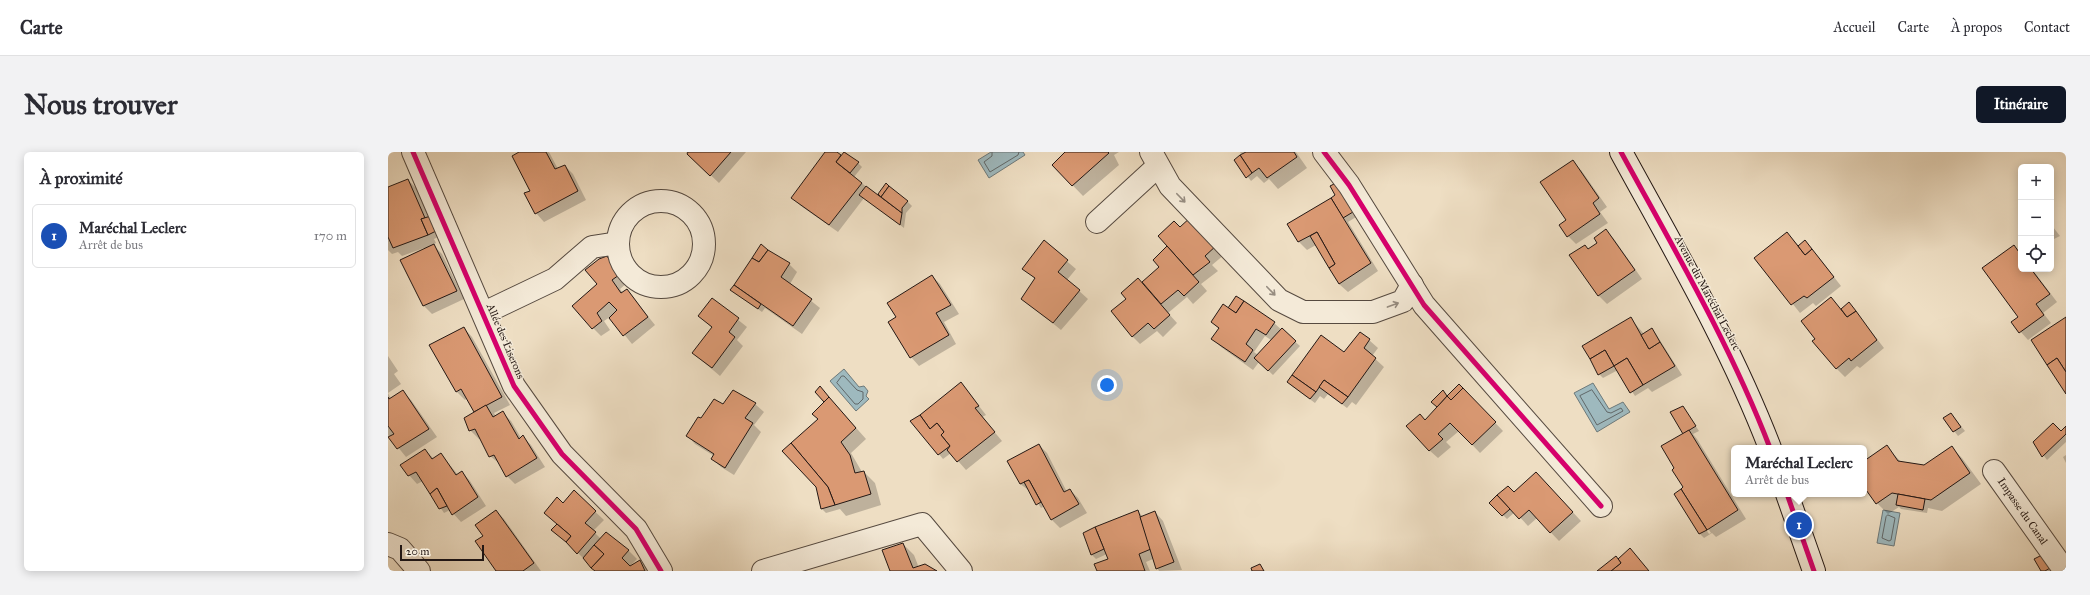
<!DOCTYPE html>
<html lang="fr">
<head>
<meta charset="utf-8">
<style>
	body { margin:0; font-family:"IM FELL Great Primer",serif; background:#f2f2f3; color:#2b2b33 }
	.controls { position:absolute; right:12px; top:12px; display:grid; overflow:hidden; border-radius:6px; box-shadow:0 2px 10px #0003 }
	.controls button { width:36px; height:36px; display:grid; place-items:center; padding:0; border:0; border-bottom:1px solid #e1e1e2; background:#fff; color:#2b2b33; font:20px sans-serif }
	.scale { position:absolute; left:12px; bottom:10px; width:84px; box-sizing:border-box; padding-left:4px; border:2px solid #241814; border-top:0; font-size:11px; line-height:14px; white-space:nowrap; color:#241814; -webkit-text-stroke:3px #f4ead8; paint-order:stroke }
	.you { position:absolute; left:719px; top:233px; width:14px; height:14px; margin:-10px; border:3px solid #fff; border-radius:50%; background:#1a73e8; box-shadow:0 0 0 6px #1a73e833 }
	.badge { display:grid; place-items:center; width:26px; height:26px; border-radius:50%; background:#111827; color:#fff; font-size:13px; font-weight:700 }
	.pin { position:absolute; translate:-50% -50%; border:2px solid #fff; box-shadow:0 1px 4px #0006 }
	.popup { position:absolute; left:1343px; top:293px; width:136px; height:52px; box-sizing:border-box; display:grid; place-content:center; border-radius:6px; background:#fff; filter:drop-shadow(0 1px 3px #0005); font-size:13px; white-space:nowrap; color:#7c7c81 }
	.popup b { font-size:15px; color:#2b2b33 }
	.popup::after { content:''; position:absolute; left:50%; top:100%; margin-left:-8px; border:8px solid transparent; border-top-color:#fff }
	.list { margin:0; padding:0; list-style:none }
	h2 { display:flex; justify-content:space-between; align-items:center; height:52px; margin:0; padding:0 16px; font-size:17px }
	h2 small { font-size:13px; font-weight:400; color:#7c7c81 }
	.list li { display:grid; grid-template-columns:26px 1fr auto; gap:12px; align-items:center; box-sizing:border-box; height:64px; margin:0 8px 8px; padding:0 8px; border:1px solid #e1e1e2; border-radius:6px }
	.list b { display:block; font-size:15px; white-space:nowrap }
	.list p { margin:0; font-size:13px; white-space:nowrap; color:#7c7c81 }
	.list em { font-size:13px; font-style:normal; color:#7c7c81 }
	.icon { flex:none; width:22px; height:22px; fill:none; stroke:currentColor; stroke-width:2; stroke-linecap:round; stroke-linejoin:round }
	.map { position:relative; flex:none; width:1678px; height:419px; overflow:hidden; border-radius:6px }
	header { display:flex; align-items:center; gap:24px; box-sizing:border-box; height:56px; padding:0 20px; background:#fff; border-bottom:1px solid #e1e1e2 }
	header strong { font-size:19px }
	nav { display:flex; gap:22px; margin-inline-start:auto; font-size:14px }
	.intro { display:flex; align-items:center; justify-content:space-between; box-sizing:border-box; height:96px; padding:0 24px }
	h1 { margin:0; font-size:28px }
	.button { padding:10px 18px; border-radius:6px; background:#111827; color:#fff; font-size:14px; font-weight:700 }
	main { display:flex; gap:24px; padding:0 24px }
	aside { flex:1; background:#fff; border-radius:6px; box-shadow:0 2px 10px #0003 }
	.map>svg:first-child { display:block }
	.water { fill:#9eb9be; stroke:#6d797a }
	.shadow { fill:#0003; fill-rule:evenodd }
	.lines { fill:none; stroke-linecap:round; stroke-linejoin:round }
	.shore { stroke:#616869; stroke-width:1 }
	.building { fill:#da9973; stroke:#241814 }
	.street-casing { stroke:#564a40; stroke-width:24 }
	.secondary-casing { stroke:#241814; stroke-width:24 }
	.street { stroke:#f4ead8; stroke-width:22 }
	.secondary { stroke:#f4ead8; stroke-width:22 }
	.cycleway-casing { stroke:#f4ead8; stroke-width:8 }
	.cycleway { stroke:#d6006c; stroke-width:5 }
	.oneway { stroke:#968c80 }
	.labels { text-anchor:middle; stroke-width:3; stroke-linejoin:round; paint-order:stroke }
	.street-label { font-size:11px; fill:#241814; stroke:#f4ead8 }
</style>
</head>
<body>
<header>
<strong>Carte</strong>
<nav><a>Accueil</a><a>Carte</a><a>À propos</a><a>Contact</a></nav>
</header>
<div class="intro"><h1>Nous trouver</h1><a class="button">Itinéraire</a></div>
<main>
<aside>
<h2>À proximité<small></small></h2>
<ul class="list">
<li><span class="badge" style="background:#1a4fb4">1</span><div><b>Maréchal Leclerc</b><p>Arrêt de bus</p></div><em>170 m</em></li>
</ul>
</aside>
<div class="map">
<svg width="1678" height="419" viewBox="0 0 1678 419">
	<rect width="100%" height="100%" fill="#eedec3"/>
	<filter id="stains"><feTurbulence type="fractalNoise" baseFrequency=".005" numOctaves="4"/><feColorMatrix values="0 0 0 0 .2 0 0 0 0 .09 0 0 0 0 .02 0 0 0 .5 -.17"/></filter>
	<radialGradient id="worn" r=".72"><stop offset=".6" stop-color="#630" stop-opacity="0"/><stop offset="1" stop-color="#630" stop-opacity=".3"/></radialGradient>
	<g class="water">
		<path d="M603 0H635L637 3 601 26 590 8Z"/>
		<path d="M456 217 471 235 476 234 480 239 478 244 481 247 468 259 442 229Z"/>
		<path d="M1205 231 1221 257 1235 250 1242 260 1209 280 1186 241Z"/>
		<path d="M1495 358 1512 361 1506 394 1489 391Z"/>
	</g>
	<g class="shadow">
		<path d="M133 0H161L170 17 177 14 185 22 198 48 156 70 148 61Z"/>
		<path d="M298 0H358L331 31Z"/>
		<path d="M438 0H448L453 4 457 0 470 11 474 15 466 25 490 44 498 33 520 50 524 54 518 61 516 76 476 46 450 80 413 54 405 46Z"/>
		<path d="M679 0H731L726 3 731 13 695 44 665 13Z"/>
		<path d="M852 0H908L919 16 890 37 881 27 876 31 869 24 863 29 847 8 856 7Z"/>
		<path d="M1184 10 1193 18 1219 55 1212 60 1220 71 1188 92 1180 84Z"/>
		<path d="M20 28 28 36 41 66 56 82 46 87 48 91 45 93 54 102 76 147 44 162 36 154 14 108 36 98V96L14 104 10 100 4 102 0 98V36Z"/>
		<path d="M943 47 973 62 960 70 990 119 960 140 951 132 928 93 919 98 911 90Z"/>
		<path d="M1665 75 1672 84 1664 88 1663 76Z"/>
		<path d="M792 76 837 102 824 113 830 119 813 132 819 139 805 152 799 145 780 161 789 171 775 185 769 179 752 192 744 184 739 147 772 116 781 94Z"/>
		<path d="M1218 79 1226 87 1254 127 1219 152 1211 144 1183 104 1201 98 1211 91Z"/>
		<path d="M1399 81 1411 94 1428 102 1453 134 1428 154 1425 151 1412 161 1368 106Z"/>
		<path d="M656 90 688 117 679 128 700 147 673 178 635 147 648 128 636 116Z"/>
		<path d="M373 94 401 112 409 120 402 132 432 156 414 182 377 156 374 160 343 138Z"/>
		<path d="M1625 94 1633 102V117H1644L1669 150 1655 161 1663 171 1640 188 1625 171 1632 165Z"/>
		<path d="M218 106 239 131 232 137 235 141 239 138 267 173 244 192 222 165 216 169 222 178 213 184 205 176 210 132Z"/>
		<path d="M544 124 552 132 571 162 556 170 568 192 531 214 523 205 501 170 509 165Z"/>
		<path d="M324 147 359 175 349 188 355 194 332 224 305 201 324 176 312 164Z"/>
		<path d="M1443 147 1453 158 1461 151 1496 196 1472 216 1469 214 1457 225 1448 216 1428 187Z"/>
		<path d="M844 159 886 171 912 194 885 223 871 210 865 218 833 195 825 187 831 177 824 170ZM877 184 883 188 870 203 866 200Z"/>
		<path d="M1243 167 1256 182 1264 177 1268 182 1294 223 1264 240 1260 236 1247 244 1230 218 1215 226 1211 222ZM1223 213H1226L1229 218Z"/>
		<path d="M76 176 84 185 122 253 106 261 108 265 115 261 123 269 133 286 135 285 143 293 157 315 127 332 119 324 112 312 102 304 93 286 91 287 82 278 87 261 79 246 77 248 69 240 43 194Z"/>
		<path d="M981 188 990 196 984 204 996 215 968 253 964 250 959 256 940 242 936 247 932 244 927 251 904 234Z"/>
		<path d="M0 204 10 219 6 222 13 232 0 241Z"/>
		<path d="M573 231 598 263 594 265 614 289 578 318 563 301 555 307 524 269Z"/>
		<path d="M1071 233 1115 279 1092 301 1071 279 1058 290 1063 295 1050 306 1041 298 1037 269 1050 255 1055 240 1060 244Z"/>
		<path d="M432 235 478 287 463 301 474 320H476L487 331 493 353 458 364 452 357 438 361 434 357 429 334 431 268 438 250Z"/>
		<path d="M14 239 23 248 49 285 18 305 0 283V241L3 247Z"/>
		<path d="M346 239 367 252 376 260 366 273 373 280 346 323 333 315 324 307 326 304 307 292 299 283 335 253Z"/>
		<path d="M1295 255 1311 279 1305 282 1309 287 1358 367 1328 385 1324 381 1316 386 1312 382 1287 342 1296 336ZM1297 341 1323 381 1321 382 1296 342Z"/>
		<path d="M1563 262 1577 279 1570 284 1557 267Z"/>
		<path d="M1678 275V290L1659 308 1646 290 1673 280Z"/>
		<path d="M651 293 659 301 679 340 682 338 690 346 699 361 672 376 664 368 657 354 653 356 642 339 632 332Z"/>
		<path d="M1498 294 1513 310 1536 314 1563 295 1574 306 1593 332 1554 359 1540 356 1539 361 1513 357 1511 355 1500 362 1489 351 1476 333V310Z"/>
		<path d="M37 298 46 307 53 302 70 323 74 320 82 329 98 354 73 370 62 358 56 361 35 329 29 332 21 323Z"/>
		<path d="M1678 303V311L1675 305Z"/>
		<path d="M1156 329 1193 369 1171 389 1149 366 1140 374 1127 360 1119 367 1103 351Z"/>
		<path d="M186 340 216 368 205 379 213 387 218 381 241 399 249 407 242 414 252 409 261 419H208L183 394 170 372 175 353Z"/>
		<path d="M108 359 116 367 153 419H110L97 384Z"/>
		<path d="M750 359 755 365 767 360 775 369 794 418 771 419 765 407 758 410 762 419H710L721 407 719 402 708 407 704 403Z"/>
		<path d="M515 392 526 403 531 416 547 419H503Z"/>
		<path d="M1653 404 1664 419H1654Z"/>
	</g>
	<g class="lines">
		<g class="shore">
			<path d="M604 0V4L596 10 602 20 630 3 631 0"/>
			<path d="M454 224H456L469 238 475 240V247L470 252H467L449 231Z"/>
			<path d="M1204 238 1219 260 1223 261 1233 256 1235 259 1209 273 1192 244Z"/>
			<path d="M1500 363 1507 366 1503 388 1501 389 1494 386 1498 365Z"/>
		</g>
	</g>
	<g class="building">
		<path d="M131 0H158L167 17 177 13 190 39 147 62 136 41 142 39 124 4Z"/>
		<path d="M300 0H343L322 24 299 2Z"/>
		<path d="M437 0H449L453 3 448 10 474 31 441 73 403 46Z"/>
		<path d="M456 0 471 10 462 21 448 10Z"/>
		<path d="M677 0H720L721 1 684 34 664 13Z"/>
		<path d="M858 0H906L909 5 879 26 871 16 864 21 852 3Z"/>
		<path d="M852 3 864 21 858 26 846 8Z"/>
		<path d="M1185 8 1211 46 1205 51 1212 62 1179 85 1171 73 1178 68 1152 30Z"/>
		<path d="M20 27 37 66 33 67 40 83 5 96 0 85V35Z"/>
		<path d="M950 30 970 57 955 66 943 46 947 43 942 34Z"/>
		<path d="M498 31 501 34 493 45 490 42Z"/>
		<path d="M478 34 514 61 512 73 471 43Z"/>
		<path d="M501 34 520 49 514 56V61L493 45Z"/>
		<path d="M943 46 983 111 951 132 941 116 947 112 929 80 910 90 899 72Z"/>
		<path d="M46 63 52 77 40 83 33 67Z"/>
		<path d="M804 64 829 93 817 104 822 110 805 123 770 84 786 69 792 75Z"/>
		<path d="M1218 77 1247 118 1210 144 1181 103 1197 93 1200 97 1209 91 1206 86Z"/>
		<path d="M929 80 947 112 941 116 922 84Z"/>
		<path d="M1399 80 1417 103 1424 97 1446 125 1419 146 1416 144 1403 153 1366 106Z"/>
		<path d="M656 88 680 108 670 120 692 138 665 171 633 147 647 126 634 117Z"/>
		<path d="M1417 88 1424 97 1417 103 1410 94Z"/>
		<path d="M46 92 69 139 35 154 12 108Z"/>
		<path d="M373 92 380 98 371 110 364 106Z"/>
		<path d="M1626 93 1633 103V117H1643L1662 142 1648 152 1656 163 1631 181 1623 170 1630 165 1594 116Z"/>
		<path d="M779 94 811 130 796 144 790 138 773 152 754 130 771 115 765 108Z"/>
		<path d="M380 98 402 111 393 125 424 147 405 174 346 133 364 106 371 110Z"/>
		<path d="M219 104 231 123 224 128 233 141 239 137 260 165 235 184 221 166 229 158 221 150 209 161 214 169 204 177 184 154 209 132 197 118 211 107Z"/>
		<path d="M544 123 563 153 548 161 561 183 522 206 500 170 508 165 499 151Z"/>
		<path d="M750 126 782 163 766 177 760 171 744 185 723 159 738 147 733 141Z"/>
		<path d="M346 133 373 152 370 157 342 138Z"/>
		<path d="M848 144 856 149 848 161 840 156Z"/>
		<path d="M1443 145 1459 165 1468 159 1489 188 1463 209 1461 206 1448 217 1424 189 1427 187 1413 169Z"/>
		<path d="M324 146 351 166 341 180 347 185 324 216 304 201 324 175 310 164Z"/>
		<path d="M856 149 887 170 878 183 868 177 858 192 865 198 857 210 823 187 831 176 823 170 835 152 848 161Z"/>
		<path d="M1461 150 1468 159 1459 165 1453 157Z"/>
		<path d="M1243 165 1261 197 1272 190 1287 214 1255 233 1239 206 1226 214 1217 198 1202 207 1194 194Z"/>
		<path d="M1678 165V220L1669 206 1659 213 1643 188Z"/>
		<path d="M76 175 114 245 86 260 73 237 68 240 41 193Z"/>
		<path d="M894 176 908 189 880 219 866 206Z"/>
		<path d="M1264 176 1272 190 1261 197 1253 183Z"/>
		<path d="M972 180 982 187 976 196 988 206 960 245 936 228 928 240 904 223 933 183 956 200Z"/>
		<path d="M1217 198 1226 214 1210 223 1202 207Z"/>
		<path d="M1239 206 1255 233 1242 241 1226 214Z"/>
		<path d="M1669 206 1678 220V242L1659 213Z"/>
		<path d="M904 223 928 240 922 247 899 230Z"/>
		<path d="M936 228 960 245 954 252 931 235Z"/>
		<path d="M573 230 591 254 587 256 607 280 569 310 559 298 562 294 553 283 556 280 549 271 542 277 532 263Z"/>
		<path d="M1071 232 1075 236 1063 248 1059 244Z"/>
		<path d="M432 234 441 245 436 250 427 240Z"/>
		<path d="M1075 236 1108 270 1084 293 1062 271 1050 282 1055 287 1041 299 1018 274 1032 262 1037 268 1059 244 1063 248Z"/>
		<path d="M15 238 41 277 9 297 0 285 6 282 0 274V245L1 247Z"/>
		<path d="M345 238 368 251 357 266 365 271 337 316 323 307 326 302 298 284 310 265 313 266 326 247 335 252Z"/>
		<path d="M1055 238 1059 244 1049 255 1043 250Z"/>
		<path d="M441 245 468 276 453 290 462 303 467 321 476 319 483 342 447 353 440 335 403 291 430 267 424 262Z"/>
		<path d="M98 253 105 265 115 259 131 287 135 283 149 306 118 325 106 303 101 305 87 277 81 279 76 266Z"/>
		<path d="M1295 254 1308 274 1295 282 1282 260Z"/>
		<path d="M1563 261 1573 275 1565 280 1555 266Z"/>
		<path d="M532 263 542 277 549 271 556 280 553 283 562 294 550 303 522 269Z"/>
		<path d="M1665 271 1673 279 1678 274V282L1654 305 1645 290Z"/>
		<path d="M1301 278 1350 358 1319 378 1293 337 1295 335 1284 318 1286 316 1273 294Z"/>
		<path d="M403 291 440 335 447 353 433 357 428 335 394 299Z"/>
		<path d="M651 292 676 340 682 337 691 352 663 368 641 328 632 332 619 309Z"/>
		<path d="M1499 293 1510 309 1536 313 1564 294 1582 321 1543 348 1504 341 1488 352 1476 335V309Z"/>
		<path d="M37 297 44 307 53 301 68 323 74 319 90 345 64 363 49 336 42 342 28 320 20 324 12 313Z"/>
		<path d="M1148 320 1185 360 1162 381 1141 358 1131 367 1109 343 1120 334 1126 340Z"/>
		<path d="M641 328 653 350 648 353 636 330Z"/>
		<path d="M49 336 59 354 51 357 42 342Z"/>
		<path d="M1293 337 1319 378 1311 382 1286 342Z"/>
		<path d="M186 338 208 359 197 371 208 380 189 402 178 390 183 384 156 361 169 345 175 351Z"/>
		<path d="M1510 342 1537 347 1535 358 1508 353Z"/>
		<path d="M1109 343 1122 357 1114 364 1101 351Z"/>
		<path d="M108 358 146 411 135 419H108L87 389 95 384 87 373Z"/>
		<path d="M750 358 763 397 751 402 757 419H709L706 412 720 407 707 375Z"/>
		<path d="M767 359 786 410 768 417 752 365Z"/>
		<path d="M169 372 183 384 178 390 163 378Z"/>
		<path d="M707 375 716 397 703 403 695 381Z"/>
		<path d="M218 380 241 398 234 406 242 414 252 408 257 419H207L203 416 216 402 206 393Z"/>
		<path d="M515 391 525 416 537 412 549 419H502L494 398Z"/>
		<path d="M206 393 216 402 203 416 195 406Z"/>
		<path d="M1242 396 1261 419H1223L1233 411 1230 407Z"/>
		<path d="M1654 403 1662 416 1657 419H1653L1646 407Z"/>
		<path d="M1228 404 1233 411 1223 419H1209Z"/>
		<path d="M872 412 876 419H864L863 416Z"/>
	</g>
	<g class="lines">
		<g class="street-casing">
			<g id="street">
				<path d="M25 0 126 234 174 302 248 377 273 419"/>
				<path d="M763 0 782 34 891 148 915 160H985L1015 149 1024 133"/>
				<path d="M936 0 961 33 1036 153 1213 354"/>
				<circle cx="273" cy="92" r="43"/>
				<path d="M709 70 770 14"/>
				<path d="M96 161 167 127 204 95 230 91"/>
				<path d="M1606 319 1677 419"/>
				<path d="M0 392 12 397 31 419"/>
				<path d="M375 419 534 372 573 419"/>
			</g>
		</g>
		<g class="secondary-casing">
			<g id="secondary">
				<path d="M1233 0C1286 97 1342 192 1382 296"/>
				<path d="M1399 342 1426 419"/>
			</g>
		</g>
		<use href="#street" class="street"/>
		<use href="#secondary" class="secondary"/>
		<g class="cycleway-casing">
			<g id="cycleway">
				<path d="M25 0 126 234 174 302 248 377 273 419"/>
				<path d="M936 0 961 33 1036 153 1213 354"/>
				<path d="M1233 0C1286 97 1342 192 1382 296"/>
				<path d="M1399 342 1426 419"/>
			</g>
		</g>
		<use href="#cycleway" class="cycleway"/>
	</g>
	<defs><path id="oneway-shaft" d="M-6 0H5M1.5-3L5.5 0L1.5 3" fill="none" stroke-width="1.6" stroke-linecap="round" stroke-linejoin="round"/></defs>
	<g class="oneway">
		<use href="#oneway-shaft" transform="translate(793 46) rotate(46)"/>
		<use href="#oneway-shaft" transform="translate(883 139) rotate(46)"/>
		<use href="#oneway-shaft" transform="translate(1005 153) rotate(-20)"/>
	</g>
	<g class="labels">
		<g class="street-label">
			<text transform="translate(1320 141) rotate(62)" y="4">Avenue du Maréchal Leclerc</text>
			<text transform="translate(118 189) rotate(67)" y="4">Allée des Liserons</text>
			<text transform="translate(1635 359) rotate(55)" y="4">Impasse du Canal</text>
		</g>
	</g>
	<rect width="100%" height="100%" filter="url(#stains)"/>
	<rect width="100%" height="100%" fill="url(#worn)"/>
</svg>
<div class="controls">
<button>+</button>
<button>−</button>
<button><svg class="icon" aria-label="locate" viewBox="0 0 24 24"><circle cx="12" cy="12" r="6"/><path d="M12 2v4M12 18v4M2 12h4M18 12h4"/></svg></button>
</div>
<div class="scale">20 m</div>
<div class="you"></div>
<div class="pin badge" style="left:1411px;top:373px;background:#1a4fb4">1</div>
<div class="popup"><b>Maréchal Leclerc</b>Arrêt de bus</div>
</div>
</main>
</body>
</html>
